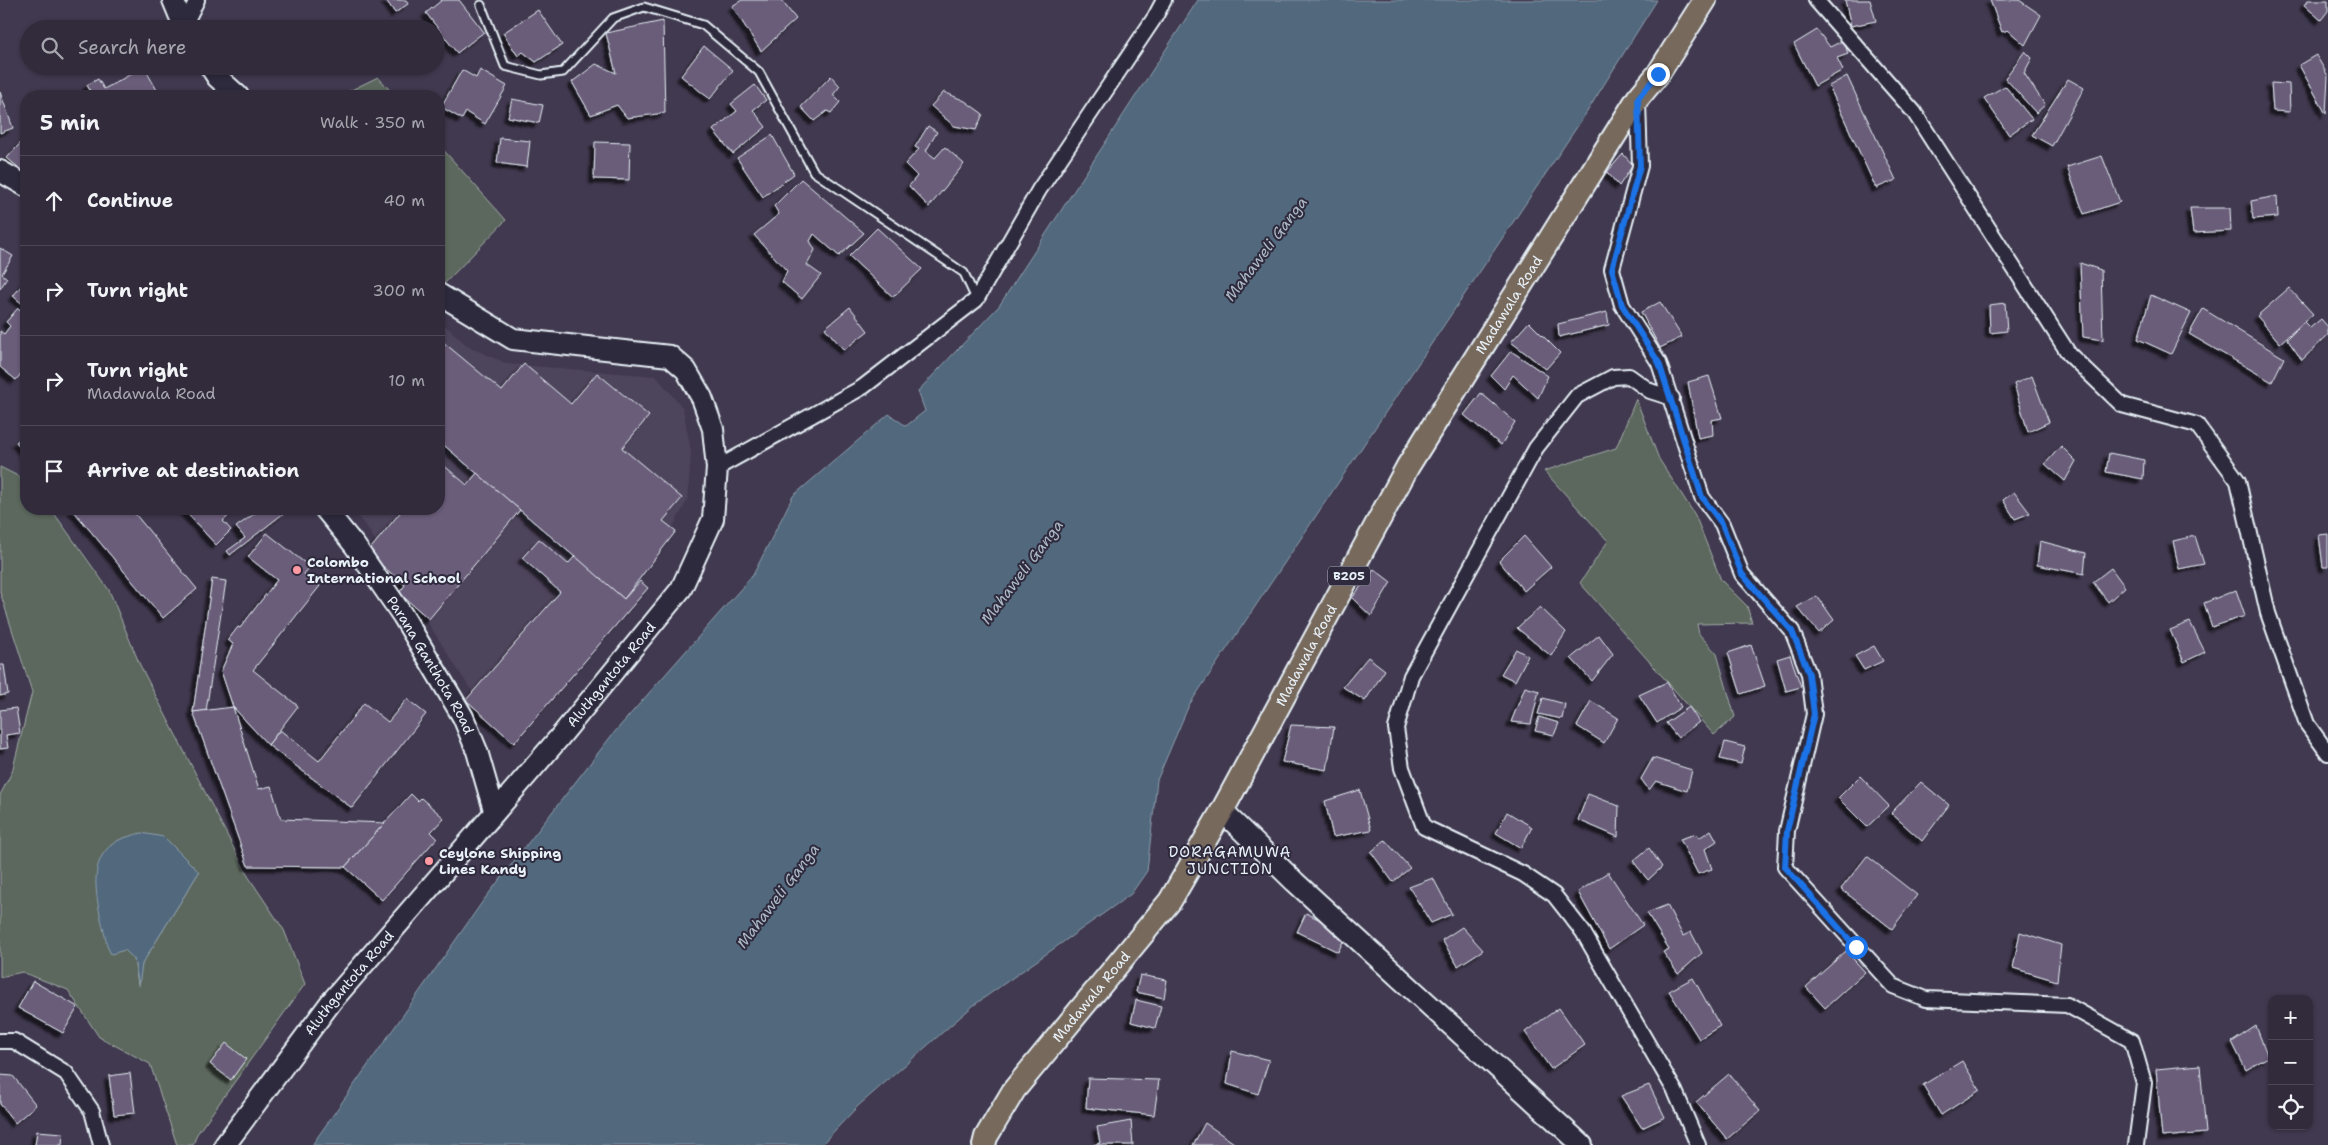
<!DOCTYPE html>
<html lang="en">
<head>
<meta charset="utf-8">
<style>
	body { margin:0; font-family:"Shantell Sans",sans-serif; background:#3d3746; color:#f1f3f6 }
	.controls { position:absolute; right:15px; bottom:15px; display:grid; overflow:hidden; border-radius:10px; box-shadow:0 1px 4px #0004 }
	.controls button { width:45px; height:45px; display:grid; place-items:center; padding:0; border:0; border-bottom:1px solid #4c4755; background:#312b3b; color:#f1f3f6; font:25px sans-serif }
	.stop { position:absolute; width:15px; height:15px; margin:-11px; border:4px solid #1a73e8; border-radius:50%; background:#fff }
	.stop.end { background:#1a73e8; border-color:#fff; box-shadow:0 1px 5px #0008 }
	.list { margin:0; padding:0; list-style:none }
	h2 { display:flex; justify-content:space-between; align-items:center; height:65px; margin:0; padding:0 20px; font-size:21px }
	h2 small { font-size:16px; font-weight:400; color:#a8a7af }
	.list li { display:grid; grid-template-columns:32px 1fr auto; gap:15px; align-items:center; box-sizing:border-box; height:90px; padding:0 20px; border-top:1px solid #4c4755 }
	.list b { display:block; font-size:19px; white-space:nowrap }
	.list p { margin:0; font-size:16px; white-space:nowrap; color:#a8a7af }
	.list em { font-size:16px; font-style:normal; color:#a8a7af }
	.icon { flex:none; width:28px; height:28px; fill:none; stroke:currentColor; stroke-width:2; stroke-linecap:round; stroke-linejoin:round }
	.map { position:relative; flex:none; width:2328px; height:1145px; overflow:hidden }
	.search { position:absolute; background:#312b3b; box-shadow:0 1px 4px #0004; left:20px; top:20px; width:425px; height:55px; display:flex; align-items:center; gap:12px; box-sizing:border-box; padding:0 18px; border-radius:28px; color:#a8a7af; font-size:19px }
	.panel { position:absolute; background:#312b3b; box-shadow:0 1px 4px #0004; left:20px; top:90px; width:425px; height:425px; border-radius:20px }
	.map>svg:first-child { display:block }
	.built { fill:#4e445c }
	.green { fill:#5c685d; stroke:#a2acaa; fill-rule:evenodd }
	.water { fill:#51687d; stroke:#8d9fae }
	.building { fill:#6b5d7a; stroke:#e8f1f8; filter:url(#shadow) }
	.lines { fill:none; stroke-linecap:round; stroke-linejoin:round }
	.lane-casing { stroke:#e8f1f8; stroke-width:11 }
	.street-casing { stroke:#e8f1f8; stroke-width:18 }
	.secondary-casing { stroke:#e8f1f8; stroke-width:24 }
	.primary-casing { stroke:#e8f1f8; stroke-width:26 }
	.lane { stroke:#2f2a3d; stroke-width:7 }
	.street { stroke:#2f2a3d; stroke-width:14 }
	.secondary { stroke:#2f2a3d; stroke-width:20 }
	.primary { stroke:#77695c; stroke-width:22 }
	.route { stroke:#1a73e8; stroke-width:6 }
	.poi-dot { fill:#ff9aa2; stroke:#2f2a3d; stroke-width:2 }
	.labels { text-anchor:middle; stroke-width:4; stroke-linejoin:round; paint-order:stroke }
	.shield { fill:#2f2a3d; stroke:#b0b5c0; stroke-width:1 }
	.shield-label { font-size:12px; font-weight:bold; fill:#e8f1f8 }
	.street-label { font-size:14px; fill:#e8f1f8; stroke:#2f2a3d }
	.poi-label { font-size:14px; font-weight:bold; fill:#e8f1f8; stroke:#2f2a3d; text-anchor:start }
	.water-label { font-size:15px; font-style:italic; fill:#acbac7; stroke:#2f2a3d }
	.neighbourhood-label { font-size:15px; letter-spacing:1px; fill:#e8f1f8; stroke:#2f2a3d }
</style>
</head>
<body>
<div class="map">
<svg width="2328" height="1145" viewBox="0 0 2328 1145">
	<defs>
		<filter id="shadow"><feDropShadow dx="-4.5" dy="4.5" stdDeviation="1" flood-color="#0009"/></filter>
	</defs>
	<rect width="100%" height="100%" fill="#41394f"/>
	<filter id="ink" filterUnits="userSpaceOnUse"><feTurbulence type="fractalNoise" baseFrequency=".02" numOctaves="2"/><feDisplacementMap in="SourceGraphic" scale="10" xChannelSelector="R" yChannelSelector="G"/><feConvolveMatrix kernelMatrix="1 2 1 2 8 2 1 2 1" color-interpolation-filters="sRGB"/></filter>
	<g filter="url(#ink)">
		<path class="built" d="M439 320 469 347 508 364 656 376 683 408 691 451 688 499 665 542 506 745 366 526 351 509H439Z"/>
		<g class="green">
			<path d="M378 77 395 96H339Z"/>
			<path d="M439 145 506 220 444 284 439 279Z"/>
			<path d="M1636 399 1659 459 1695 515 1721 580 1747 606 1752 623 1697 624 1699 634 1717 654 1735 717 1714 735 1580 583 1608 541 1544 471 1616 448Z"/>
			<path d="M0 467 26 480V509H51L109 590 140 665 248 876 284 930 305 984 197 1134 193 1145H177L150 1064 99 1037 68 990 22 972 0 977V795L12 772 32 692 0 592ZM199 872 142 964 138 984 134 959 125 950Z"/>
		</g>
		<g class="water">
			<path d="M1198 0H1657L1583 118 1189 705 1157 780 1147 871 1131 894 974 1005 858 1106 821 1145H312L483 901 612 735 753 575 793 496 889 414 906 426 925 411 918 391 999 306Z"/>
			<path d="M141 833 164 837 199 872 142 964 139 986 134 959 125 950 111 954 107 946C101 912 80 860 119 840 125 837 134 835 141 833Z"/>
		</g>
		<g class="building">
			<path d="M386 0H406L408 4 395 13Z"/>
			<path d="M442 0H459L484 32 457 53 426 13Z"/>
			<path d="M742 0H781L796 19 761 51 732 6Z"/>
			<path d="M1845 0H1870L1876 21 1851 26Z"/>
			<path d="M1990 0H2019L2041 15 2025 45 2008 30 2002 32Z"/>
			<path d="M2308 0H2328V11L2321 20 2304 5Z"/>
			<path d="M538 10 562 45 536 62 523 52 518 56 503 33Z"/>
			<path d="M663 21 665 113 627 118 617 105 591 115 572 82 596 64 616 73 606 33Z"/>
			<path d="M1817 30 1830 47 1844 40 1848 54 1837 58 1843 70 1815 86 1794 44Z"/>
			<path d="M704 46 733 70 710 99 681 76Z"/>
			<path d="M2025 51 2032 58 2024 73 2045 105 2036 113 2005 78Z"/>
			<path d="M2316 55 2328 76 2326 114 2299 65Z"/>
			<path d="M144 67 158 92 149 96H93L87 85 98 79 104 89Z"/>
			<path d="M462 70 476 78 480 70 507 86 485 124 466 112 462 119 441 107Z"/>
			<path d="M831 76 840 86 833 95 840 102 831 113 827 111 814 121 801 107Z"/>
			<path d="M1847 76 1896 180 1876 188 1829 86Z"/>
			<path d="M2068 79 2084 88 2052 146 2032 135Z"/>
			<path d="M2271 83 2289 84 2290 112 2273 111Z"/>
			<path d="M755 85 766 100 753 110 766 127 733 154 713 130 737 111 731 104Z"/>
			<path d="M2005 86 2032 119 2009 135 1984 98Z"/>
			<path d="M0 92 13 128 0 133Z"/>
			<path d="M944 92 965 101 983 114 976 130 954 126 931 106Z"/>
			<path d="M512 99 543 105 539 123 508 117Z"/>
			<path d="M928 126 937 132 926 151 935 158 945 147 964 164 929 207 909 186 917 176 905 164 919 149 915 147Z"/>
			<path d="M772 135 794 174 763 197 737 158Z"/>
			<path d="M26 137V174L7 158Z"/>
			<path d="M500 138 530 141 527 167 497 163Z"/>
			<path d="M595 142 630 143 629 180 594 179Z"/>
			<path d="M1623 154 1633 165 1619 186 1607 172Z"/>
			<path d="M2102 156 2120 202 2084 214 2067 167Z"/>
			<path d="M801 179 864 233 839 256 814 234 810 241 815 250 807 265 821 275 802 299 782 282 787 271 754 235 779 214 774 206Z"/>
			<path d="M2277 196 2278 217 2253 219 2251 201Z"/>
			<path d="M2190 208H2230L2231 231 2193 233Z"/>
			<path d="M877 228 922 269 893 297 849 256Z"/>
			<path d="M0 248 13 256 2 274 7 278 0 289Z"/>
			<path d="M2080 263 2101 270 2103 340 2083 337Z"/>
			<path d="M26 280V307L13 296Z"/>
			<path d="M2289 288 2313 314 2280 343 2257 316Z"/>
			<path d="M2151 295 2191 313 2171 354 2138 339Z"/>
			<path d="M1660 302 1682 337 1660 348 1641 312Z"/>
			<path d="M2005 303 2007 331 1990 333 1989 305Z"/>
			<path d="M850 307 868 331 844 350 825 328Z"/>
			<path d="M18 308 26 314V367L16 380 0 367V331L4 334 10 326 6 322Z"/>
			<path d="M2203 309 2284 358 2272 382 2189 334Z"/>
			<path d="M1607 312 1609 325 1559 337 1558 324Z"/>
			<path d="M2321 319 2328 327V335L2302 360 2287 339 2304 322 2310 328Z"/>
			<path d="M1529 322 1560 353 1546 369 1511 342Z"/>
			<path d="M443 342 502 391 524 364 571 404 597 373 649 416 622 448 682 498 663 521 676 531 624 599 439 441V347Z"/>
			<path d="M1511 351 1548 376 1538 398 1513 375 1504 389 1491 376Z"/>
			<path d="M1709 376 1722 418 1712 420 1713 435 1698 438 1688 382Z"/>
			<path d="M2032 376 2049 422 2028 432 2014 384Z"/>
			<path d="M1481 393 1515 422 1501 445 1464 415Z"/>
			<path d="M26 434V454L16 442Z"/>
			<path d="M2061 446 2076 461 2065 481 2045 464Z"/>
			<path d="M2109 453 2144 460 2143 479 2106 472Z"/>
			<path d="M441 463 467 485 477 473 520 510 429 619 399 593 405 585 367 553 403 509H439V466Z"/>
			<path d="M2014 492 2030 513 2015 519 2003 500Z"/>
			<path d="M72 509H131L197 589 163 618Z"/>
			<path d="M183 509H236L223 521 231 530 216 545Z"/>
			<path d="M261 509H281L284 513 230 555 227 551 245 538 236 527Z"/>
			<path d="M267 533 310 567 304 574 320 586 253 670 298 706 268 745 233 707 221 671 233 644 228 640 238 627 240 628 277 580 248 557Z"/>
			<path d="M2328 534V567H2323L2319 535Z"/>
			<path d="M1524 536 1551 567 1524 591 1499 561Z"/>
			<path d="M2195 536 2204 564 2179 569 2173 541Z"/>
			<path d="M539 539 568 564 575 556 624 599 640 581 648 588 514 743 466 700 560 592 522 558Z"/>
			<path d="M2040 541 2086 553 2084 574 2037 565Z"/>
			<path d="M2111 568 2125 587 2108 602 2093 582Z"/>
			<path d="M1374 569 1391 582 1371 616 1352 598Z"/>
			<path d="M212 579 226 581 206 711 193 712Z"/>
			<path d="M2236 590 2245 616 2212 627 2204 603Z"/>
			<path d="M1817 596 1834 620 1819 633 1797 607Z"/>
			<path d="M1540 607 1566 632 1551 656 1517 628Z"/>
			<path d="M2190 622 2205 652 2184 662 2170 630Z"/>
			<path d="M1599 635 1613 654 1592 681 1571 658Z"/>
			<path d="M1751 645 1765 686 1741 694 1728 653Z"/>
			<path d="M1874 646 1883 661 1864 670 1855 656Z"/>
			<path d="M1516 649 1528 656 1515 681 1501 674Z"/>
			<path d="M1790 655 1801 687 1786 691 1777 659Z"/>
			<path d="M1368 657 1385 670 1365 701 1343 687Z"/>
			<path d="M0 665H4L8 694 0 696Z"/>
			<path d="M1667 682 1681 707 1657 723 1639 695Z"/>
			<path d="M1525 687 1539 691 1531 724 1511 722Z"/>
			<path d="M1543 698 1565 704 1562 719 1538 714Z"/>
			<path d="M407 699 426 714 352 808 268 745 280 730 319 761 364 703 388 722Z"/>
			<path d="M1591 701 1618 718 1604 743 1577 726Z"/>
			<path d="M233 707 259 789 271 786 281 819 385 823 345 867 248 866 193 712Z"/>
			<path d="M1689 707 1699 722 1678 738 1666 723Z"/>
			<path d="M16 708 20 733 6 735 8 748 0 749V710Z"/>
			<path d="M1539 717 1559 723 1554 735 1535 731Z"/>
			<path d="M1291 725 1334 727 1327 770 1282 762Z"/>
			<path d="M1725 742 1745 747 1741 764 1720 759Z"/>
			<path d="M1653 758 1692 770 1687 791 1656 781 1649 790 1641 779Z"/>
			<path d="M1860 776 1889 806 1867 827 1838 798Z"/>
			<path d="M1921 782 1949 805 1922 841 1891 813Z"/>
			<path d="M1360 790 1371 830 1333 837 1325 801Z"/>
			<path d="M411 794 418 801 421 798 444 818 431 832 437 838 382 900 345 867Z"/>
			<path d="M1588 794 1619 806 1618 837 1578 820Z"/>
			<path d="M1507 812 1532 827 1521 848 1496 833Z"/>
			<path d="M1711 830 1717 841 1705 849 1712 869 1698 874 1680 839 1696 834 1699 838Z"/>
			<path d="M1385 840 1410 868 1393 882 1371 852Z"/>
			<path d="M1649 848 1662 867 1648 880 1633 861Z"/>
			<path d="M1867 856 1917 895 1892 929 1841 889Z"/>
			<path d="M1608 872 1643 925 1609 949 1578 892Z"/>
			<path d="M1433 878 1452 914 1431 923 1409 887Z"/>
			<path d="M1667 905 1683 936 1691 932 1702 953 1678 974 1663 952 1669 949 1647 913Z"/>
			<path d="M1306 913 1347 933 1338 952 1297 932Z"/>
			<path d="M1462 927 1483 950 1458 966 1442 940Z"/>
			<path d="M2020 932 2061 945 2057 981 2013 968Z"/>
			<path d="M1846 951 1865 972 1825 1008 1806 987Z"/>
			<path d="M1140 975 1167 980 1164 998 1136 992Z"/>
			<path d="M1693 978 1720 1026 1699 1039 1669 991Z"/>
			<path d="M33 981 78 1007 63 1033 18 1008Z"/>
			<path d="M1136 1000 1161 1006 1155 1028 1131 1022Z"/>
			<path d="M1559 1008 1585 1045 1551 1069 1525 1032Z"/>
			<path d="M2256 1026 2268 1057 2246 1070 2232 1042Z"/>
			<path d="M226 1043 246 1059 231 1080 210 1064Z"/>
			<path d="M1232 1051 1269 1060 1258 1094 1227 1084Z"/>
			<path d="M1962 1061 1980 1090 1941 1115 1923 1085Z"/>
			<path d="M2200 1065 2206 1133 2162 1137 2156 1069Z"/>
			<path d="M130 1073 135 1113 114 1115 109 1076Z"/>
			<path d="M1729 1074 1760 1111 1727 1139 1696 1102Z"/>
			<path d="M0 1075 13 1076 36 1105 15 1123 0 1104Z"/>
			<path d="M1088 1078 1159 1080 1154 1115 1086 1108Z"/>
			<path d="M1649 1085 1665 1117 1642 1128 1621 1096Z"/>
			<path d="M1131 1121 1133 1145H1093L1100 1143 1097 1127Z"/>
			<path d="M1205 1123 1237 1145H1193Z"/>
			<path d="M37 1131 63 1133 62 1145H35Z"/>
		</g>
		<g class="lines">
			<g class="lane-casing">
				<path id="lane" d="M481 5 505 66 541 75 563 72 613 18 644 7 703 25 759 72 814 172 964 273 976 299"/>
			</g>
			<g class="street-casing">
				<g id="street">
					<path d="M1816 0 1914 112 2069 354 2122 405 2197 425 2238 481 2268 613 2307 724 2328 753"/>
					<path d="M184 26 197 0"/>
					<path d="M1638 101 1640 166 1612 269 1622 305 1659 363 1702 497 1722 524 1742 574 1792 631 1809 674 1814 714 1787 831 1785 867 1893 986 1926 999 2067 1005 2132 1041 2144 1083 2136 1145"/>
					<path d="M1672 398 1650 391 1629 376 1613 377 1577 396 1536 448 1411 676 1396 728 1402 768 1424 827 1523 874 1554 895 1583 932 1675 1091 1698 1145"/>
					<path d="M717 468 863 387 976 300 1039 190 1155 17 1164 0"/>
					<path d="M0 1041H14L66 1073 92 1111 101 1145"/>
				</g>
			</g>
			<g class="secondary-casing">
				<g id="secondary">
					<path d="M173 0 185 29"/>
					<path d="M210 66 217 77 238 96"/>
					<path d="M0 171 26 186"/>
					<path id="s1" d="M325 509 355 546 403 616 463 717 477 751 494 810"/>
					<path d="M1222 811 1295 882 1582 1145"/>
					<path id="s2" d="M225 1145 331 1002 559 738 681 589 713 519 717 468 713 429 702 398 686 370 670 356 513 339 439 294"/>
				</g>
			</g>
			<g class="primary-casing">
				<g id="primary">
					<path id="s3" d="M984 1145 986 1137 1014 1090 1170 901 1222 811 1408 466 1638 98 1658 74 1705 0"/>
				</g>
			</g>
			<use href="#lane" class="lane"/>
			<use href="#street" class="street"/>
			<use href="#secondary" class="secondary"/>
			<use href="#primary" class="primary"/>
		</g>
	</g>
	<g class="lines" filter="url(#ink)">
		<path class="route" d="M1658 74 1638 98 1640 166 1612 269 1622 305 1659 363 1702 497 1722 524 1742 574 1792 631 1809 674 1814 714 1787 831 1785 867 1856 947"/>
	</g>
	<g class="poi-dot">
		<circle cx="297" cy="570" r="5"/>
		<circle cx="429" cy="861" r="5"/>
	</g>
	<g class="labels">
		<rect class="shield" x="1328" y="566.5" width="42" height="19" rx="4"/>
		<g class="shield-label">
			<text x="1349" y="580">B205</text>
		</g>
		<g class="street-label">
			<text dy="5" stroke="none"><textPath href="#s3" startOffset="994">Madawala Road</textPath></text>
			<text dy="5" stroke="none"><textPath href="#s3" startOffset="589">Madawala Road</textPath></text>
			<text dy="5" stroke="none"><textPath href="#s1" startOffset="189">Parana Ganthota Road</textPath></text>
			<text dy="5" stroke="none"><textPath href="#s2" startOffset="609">Aluthgantota Road</textPath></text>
			<text dy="5" stroke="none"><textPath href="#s2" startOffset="204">Aluthgantota Road</textPath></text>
			<text dy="5" stroke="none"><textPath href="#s3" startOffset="184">Madawala Road</textPath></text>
		</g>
		<g class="poi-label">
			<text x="307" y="567">Colombo<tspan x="307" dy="16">International School</tspan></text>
			<text x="439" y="858">Ceylone Shipping<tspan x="439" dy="16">Lines Kandy</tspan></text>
		</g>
		<g class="water-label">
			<text transform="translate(1266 249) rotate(-53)" y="5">Mahaweli Ganga</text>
			<text transform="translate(1022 572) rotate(-53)" y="5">Mahaweli Ganga</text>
			<text transform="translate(778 896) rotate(-53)" y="5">Mahaweli Ganga</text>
		</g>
		<g class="neighbourhood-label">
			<text x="1230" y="857">DORAGAMUWA<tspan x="1230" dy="17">JUNCTION</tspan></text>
		</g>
	</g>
</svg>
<div class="controls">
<button>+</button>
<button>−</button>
<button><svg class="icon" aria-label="locate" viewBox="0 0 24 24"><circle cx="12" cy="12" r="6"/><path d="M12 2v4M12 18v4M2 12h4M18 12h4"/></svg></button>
</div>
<div class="stop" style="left:1856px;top:947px"></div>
<div class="stop end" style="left:1658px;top:74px"></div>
<div class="search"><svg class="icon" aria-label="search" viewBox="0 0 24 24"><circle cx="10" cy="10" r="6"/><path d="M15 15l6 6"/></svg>Search here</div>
<section class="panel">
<h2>5 min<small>Walk · 350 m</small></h2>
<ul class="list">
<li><svg class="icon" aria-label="ahead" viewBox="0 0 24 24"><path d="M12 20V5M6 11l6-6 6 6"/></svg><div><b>Continue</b></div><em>40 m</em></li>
<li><svg class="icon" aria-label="right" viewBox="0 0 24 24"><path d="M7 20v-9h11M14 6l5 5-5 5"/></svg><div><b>Turn right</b></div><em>300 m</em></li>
<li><svg class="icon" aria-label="right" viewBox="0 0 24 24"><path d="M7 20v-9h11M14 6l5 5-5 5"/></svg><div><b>Turn right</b><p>Madawala Road</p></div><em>10 m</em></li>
<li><svg class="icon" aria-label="arrive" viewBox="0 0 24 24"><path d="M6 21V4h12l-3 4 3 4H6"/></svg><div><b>Arrive at destination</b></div></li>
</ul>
</section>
</div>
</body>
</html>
